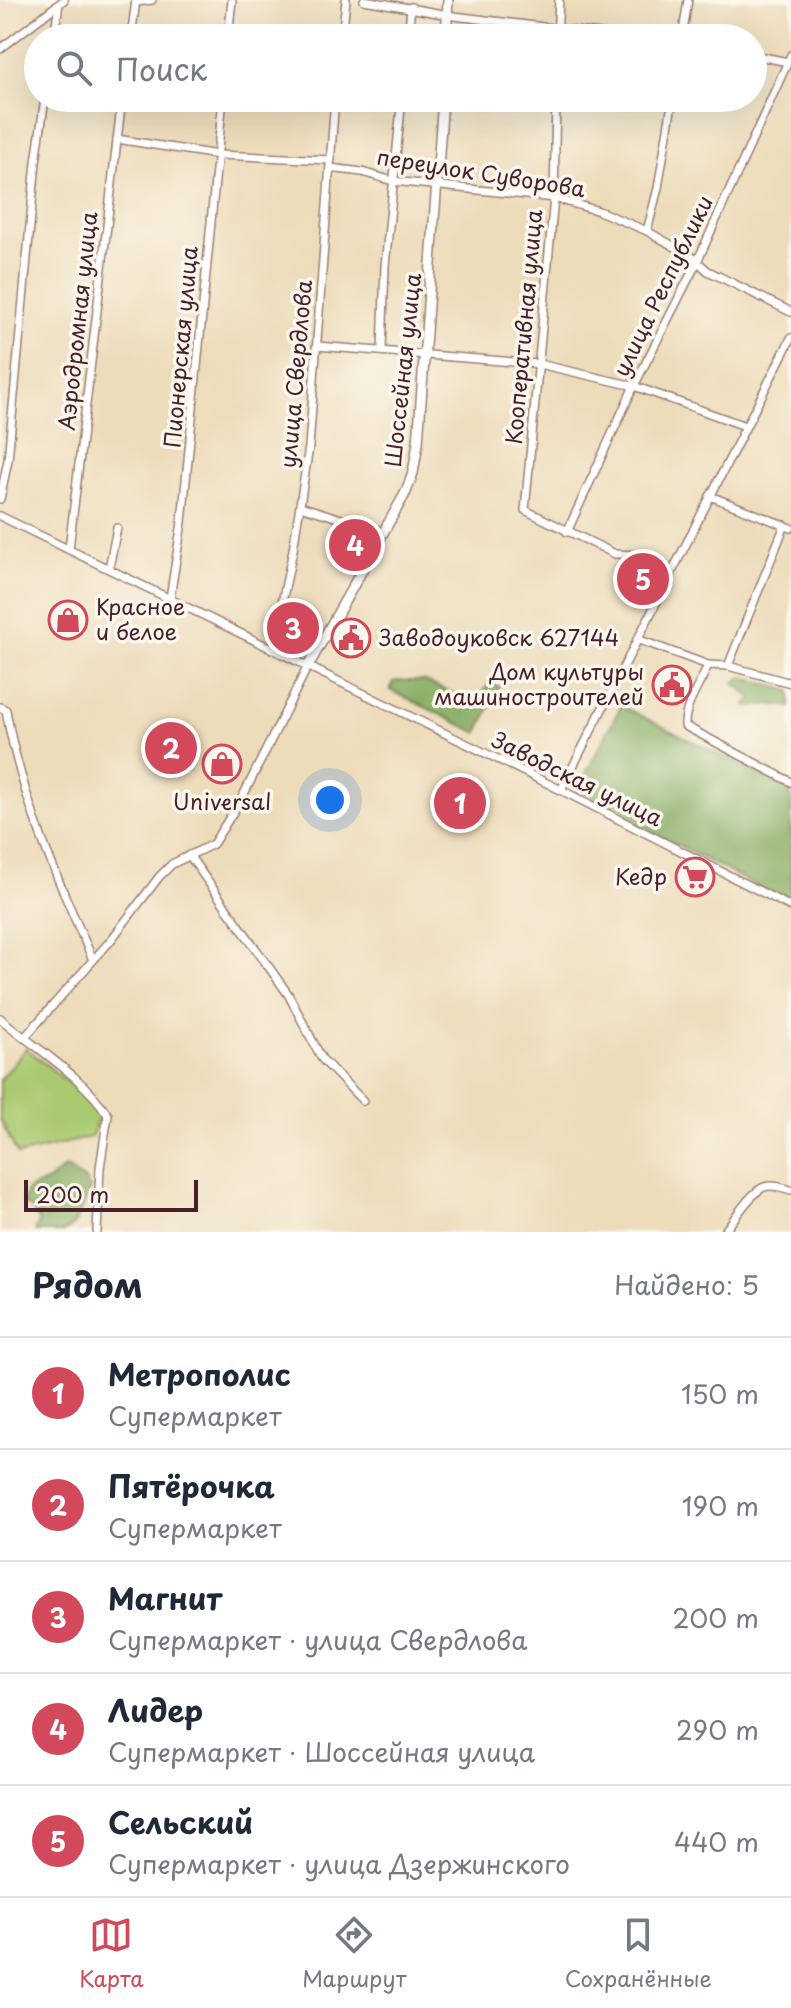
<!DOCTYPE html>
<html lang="ru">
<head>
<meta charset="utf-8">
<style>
	body { margin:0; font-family:"Playpen Sans",sans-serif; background:#f2f2f3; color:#1f2937 }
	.scale { position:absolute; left:24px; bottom:20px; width:174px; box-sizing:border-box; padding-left:8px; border:4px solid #4a1f2b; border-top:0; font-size:22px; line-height:28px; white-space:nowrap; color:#4a1f2b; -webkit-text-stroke:6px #fbf7ec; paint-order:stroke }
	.you { position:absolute; left:330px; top:800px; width:28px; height:28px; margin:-20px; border:6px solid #fff; border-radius:50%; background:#1a73e8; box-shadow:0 0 0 12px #1a73e833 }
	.badge { display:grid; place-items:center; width:52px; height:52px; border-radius:50%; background:#d1495b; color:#fff; font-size:26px; font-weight:700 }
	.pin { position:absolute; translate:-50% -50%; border:4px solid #fff; box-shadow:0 2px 8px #0006 }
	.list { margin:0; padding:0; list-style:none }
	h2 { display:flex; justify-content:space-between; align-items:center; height:104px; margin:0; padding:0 32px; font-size:34px }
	h2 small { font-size:26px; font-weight:400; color:#747a83 }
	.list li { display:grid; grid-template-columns:52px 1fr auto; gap:24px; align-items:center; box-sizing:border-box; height:112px; padding:0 32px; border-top:2px solid #e0e1e3 }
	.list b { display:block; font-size:30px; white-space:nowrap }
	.list p { margin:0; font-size:26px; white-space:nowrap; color:#747a83 }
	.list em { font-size:26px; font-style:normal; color:#747a83 }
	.icon { flex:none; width:44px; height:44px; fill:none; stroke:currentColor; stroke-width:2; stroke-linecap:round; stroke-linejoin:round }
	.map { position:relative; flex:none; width:791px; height:1232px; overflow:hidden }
	.search { position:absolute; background:#fff; box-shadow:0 8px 32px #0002; left:24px; right:24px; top:24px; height:88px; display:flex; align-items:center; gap:20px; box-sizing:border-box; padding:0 28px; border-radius:44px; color:#747a83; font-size:30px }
	.sheet { height:664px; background:#fff }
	nav { display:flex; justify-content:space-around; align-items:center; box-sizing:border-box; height:112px; border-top:2px solid #e0e1e3; background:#fff; font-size:22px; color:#747a83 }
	nav a { display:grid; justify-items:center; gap:4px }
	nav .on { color:#d1495b }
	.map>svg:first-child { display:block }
	.green { fill:#aaca72; stroke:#7a744e; stroke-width:2 }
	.forest { fill:#87ae64; stroke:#686648; stroke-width:2 }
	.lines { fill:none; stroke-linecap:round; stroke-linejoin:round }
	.minor-casing { stroke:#9c7e72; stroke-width:10 }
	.major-casing { stroke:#9c7e72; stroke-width:12 }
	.minor { stroke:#fff; stroke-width:7 }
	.major { stroke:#fff; stroke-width:9 }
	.labels { text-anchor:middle; stroke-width:7; stroke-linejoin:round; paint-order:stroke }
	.street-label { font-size:22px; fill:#4a1f2b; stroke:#fbf7ec }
	.poi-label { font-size:22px; fill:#4a1f2b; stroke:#fbf7ec; text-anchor:start }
</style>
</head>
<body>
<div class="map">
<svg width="791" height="1232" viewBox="0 0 791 1232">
	<rect width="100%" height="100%" fill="#fbf7ec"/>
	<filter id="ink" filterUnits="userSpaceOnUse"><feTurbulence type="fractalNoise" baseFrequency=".0125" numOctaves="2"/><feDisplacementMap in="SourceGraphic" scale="16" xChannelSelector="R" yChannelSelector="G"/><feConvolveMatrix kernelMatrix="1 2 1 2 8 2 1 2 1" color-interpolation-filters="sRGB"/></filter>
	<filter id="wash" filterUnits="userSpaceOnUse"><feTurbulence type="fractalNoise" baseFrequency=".006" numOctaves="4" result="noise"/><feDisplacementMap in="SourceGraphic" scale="32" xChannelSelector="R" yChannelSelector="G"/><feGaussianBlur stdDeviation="1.8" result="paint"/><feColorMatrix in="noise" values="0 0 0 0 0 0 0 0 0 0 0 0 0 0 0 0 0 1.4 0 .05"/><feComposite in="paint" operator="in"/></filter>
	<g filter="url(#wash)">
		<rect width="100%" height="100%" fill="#eddcba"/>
		<path class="green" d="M26 1048 102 1111 91 1137 18 1155 0 1119V1080Z"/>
		<g class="forest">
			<path d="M742 677 791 691V707L769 704 753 707 746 705 752 698 734 683Z"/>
			<path d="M394 681H424L452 693 474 708 490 682 499 687 478 733 390 690Z"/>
			<path d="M621 706 791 790V904L576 792Z"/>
			<path d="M65 1167 85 1180 90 1188C85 1201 77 1229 62 1232 54 1232 43 1232 35 1232L39 1222 33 1210 23 1203 27 1190 48 1181Z"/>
		</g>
	</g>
	<g filter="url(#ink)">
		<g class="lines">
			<g class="minor-casing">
				<g id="minor">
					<path d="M364 0 454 16 633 38"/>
					<path d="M136 2 152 0"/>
					<path d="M54 38 59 4"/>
					<path d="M131 38 136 0"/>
					<path d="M228 38 232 0"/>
					<path d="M342 38 346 0"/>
					<path d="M408 38 411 7"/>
					<path d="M557 38 559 0"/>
					<path d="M682 38 688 0"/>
					<path d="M0 49 64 0"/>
					<path d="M753 55 788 62"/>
					<path d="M556 98 554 198 525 510 615 554 637 555 670 573"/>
					<path d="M117 139 218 155 331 160"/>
					<path d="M330 168 362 172 393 181 554 198 599 211 647 231 691 256 708 271 791 312"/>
					<path d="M647 231 658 188 673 98"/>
					<path d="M317 346 539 364 634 386 745 426"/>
					<path d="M382 351 385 266 402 98"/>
					<path d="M710 496 791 528"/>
					<path d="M0 499 8 460 36 162 45 98"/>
					<path d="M300 506 383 532"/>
					<path d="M0 516 561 790 791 907"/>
					<path d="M567 532 634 386 697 262 791 55"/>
					<path d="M69 549 122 98"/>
					<path d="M109 568 117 528"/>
					<path d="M170 598 182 522 223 98"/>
					<path d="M637 639 708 665 728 666 791 683"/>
					<path d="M272 650 293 550 309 447 335 98"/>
					<path d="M708 665C701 684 684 705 685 726L791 782"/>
					<path d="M728 666 785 525"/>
					<path d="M0 707 6 710C21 798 57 879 93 960"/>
					<path d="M561 790 791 338"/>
					<path d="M189 855 288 994 322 1059 363 1101"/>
					<path d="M0 1018C36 1049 82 1075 108 1115L100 1168 97 1232"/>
					<path d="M24 1038 111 940 159 877 172 864 213 844 242 798 307 668"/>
					<path d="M724 1232C733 1221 751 1192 764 1187 773 1184 783 1188 791 1190"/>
				</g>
			</g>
			<g class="major-casing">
				<g id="major">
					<path d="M446 38 448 0"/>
					<path d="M307 668 406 492 413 473 418 443 443 98"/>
				</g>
			</g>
			<use href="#minor" class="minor"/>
			<use href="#major" class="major"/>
		</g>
	</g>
	<defs>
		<g id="shop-ring" transform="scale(2)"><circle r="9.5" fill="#fbf7ec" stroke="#d1495b" stroke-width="1.5"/><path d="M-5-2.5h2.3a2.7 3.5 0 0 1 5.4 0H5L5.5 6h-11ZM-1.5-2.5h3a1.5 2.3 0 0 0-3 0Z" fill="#d1495b"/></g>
		<g id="civic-ring" transform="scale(2)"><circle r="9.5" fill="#fbf7ec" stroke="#d1495b" stroke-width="1.5"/><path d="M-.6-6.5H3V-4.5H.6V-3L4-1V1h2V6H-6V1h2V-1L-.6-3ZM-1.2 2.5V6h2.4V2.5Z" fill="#d1495b"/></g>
		<g id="supermarket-ring" transform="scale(2)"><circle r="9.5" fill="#fbf7ec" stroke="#d1495b" stroke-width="1.5"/><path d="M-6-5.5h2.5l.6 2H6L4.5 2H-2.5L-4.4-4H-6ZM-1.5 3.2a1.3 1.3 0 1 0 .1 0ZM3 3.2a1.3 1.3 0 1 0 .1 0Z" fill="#d1495b"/></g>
	</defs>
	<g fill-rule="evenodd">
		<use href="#shop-ring" x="68" y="620"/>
		<use href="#civic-ring" x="351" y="638"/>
		<use href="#civic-ring" x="672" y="685"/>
		<use href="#shop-ring" x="222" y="764"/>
		<use href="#supermarket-ring" x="695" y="877"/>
	</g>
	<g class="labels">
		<g class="street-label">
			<text transform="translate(481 173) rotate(9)" y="8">переулок Суворова</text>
			<text transform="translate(663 286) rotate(-64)" y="8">улица Республики</text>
			<text transform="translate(78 321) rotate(-84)" y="8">Аэродромная улица</text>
			<text transform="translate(524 327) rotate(-85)" y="8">Кооперативная улица</text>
			<text transform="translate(181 347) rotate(-85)" y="8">Пионерская улица</text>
			<text transform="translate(403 370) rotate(-84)" y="8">Шоссейная улица</text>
			<text transform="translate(296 374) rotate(-85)" y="8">улица Свердлова</text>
			<text transform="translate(577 779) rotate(26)" y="8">Заводская улица</text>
		</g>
		<g class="poi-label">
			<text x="96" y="615">Красное<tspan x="96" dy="25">и белое</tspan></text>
			<text x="379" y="646">Заводоуковск 627144</text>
			<text x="644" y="680" text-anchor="end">Дом культуры<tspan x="644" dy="25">машиностроителей</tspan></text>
			<text x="222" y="810" text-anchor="middle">Universal</text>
			<text x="667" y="885" text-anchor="end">Кедр</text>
		</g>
	</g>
</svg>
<div class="scale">200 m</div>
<div class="you"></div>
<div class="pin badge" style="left:460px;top:803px">1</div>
<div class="pin badge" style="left:171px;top:748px">2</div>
<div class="pin badge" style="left:293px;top:628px">3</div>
<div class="pin badge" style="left:355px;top:545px">4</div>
<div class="pin badge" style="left:643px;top:579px">5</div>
<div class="search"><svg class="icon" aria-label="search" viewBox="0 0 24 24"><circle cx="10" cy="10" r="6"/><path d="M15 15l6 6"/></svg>Поиск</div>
</div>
<section class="sheet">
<h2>Рядом<small>Найдено: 5</small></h2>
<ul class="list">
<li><span class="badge">1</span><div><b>Метрополис</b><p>Супермаркет</p></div><em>150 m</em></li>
<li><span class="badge">2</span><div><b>Пятёрочка</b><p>Супермаркет</p></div><em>190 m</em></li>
<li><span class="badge">3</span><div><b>Магнит</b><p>Супермаркет · улица Свердлова</p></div><em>200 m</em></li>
<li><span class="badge">4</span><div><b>Лидер</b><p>Супермаркет · Шоссейная улица</p></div><em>290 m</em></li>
<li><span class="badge">5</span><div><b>Сельский</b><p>Супермаркет · улица Дзержинского</p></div><em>440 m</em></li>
</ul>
</section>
<nav>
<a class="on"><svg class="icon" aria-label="map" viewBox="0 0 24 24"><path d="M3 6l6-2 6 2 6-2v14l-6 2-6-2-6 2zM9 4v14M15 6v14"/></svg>Карта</a>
<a><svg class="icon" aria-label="directions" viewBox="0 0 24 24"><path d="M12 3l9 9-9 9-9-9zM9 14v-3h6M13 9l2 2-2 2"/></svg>Маршрут</a>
<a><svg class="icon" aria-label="saved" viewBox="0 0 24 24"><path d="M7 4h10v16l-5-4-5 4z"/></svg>Сохранённые</a>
</nav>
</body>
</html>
